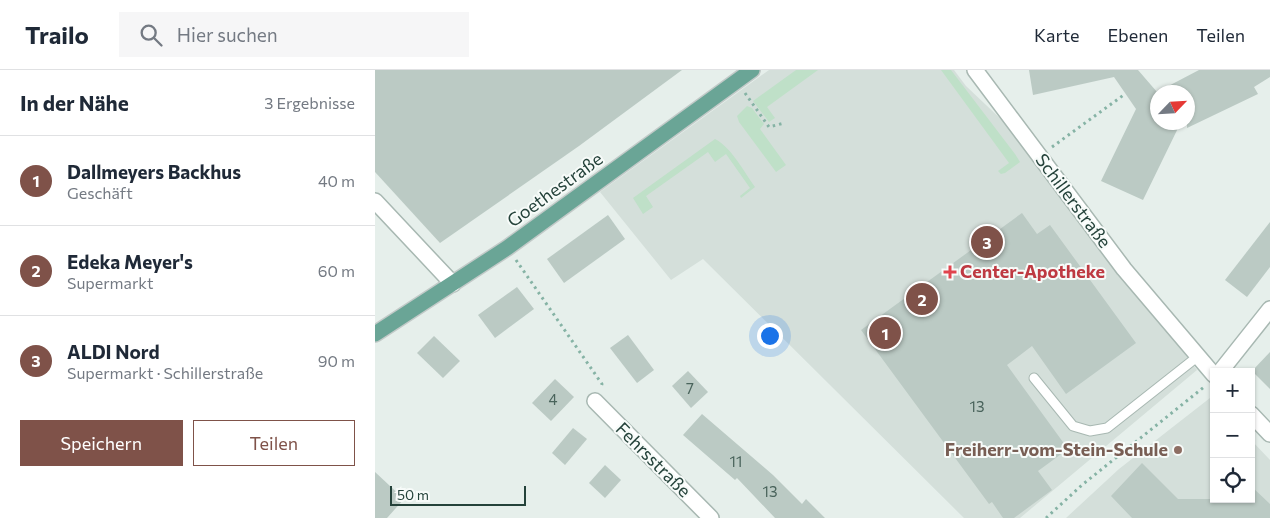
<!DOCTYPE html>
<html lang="de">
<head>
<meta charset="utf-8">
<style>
	body { margin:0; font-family:Commissioner,sans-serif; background:#f6f6f7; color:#1f2937 }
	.controls { position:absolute; right:15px; bottom:15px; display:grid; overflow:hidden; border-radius:0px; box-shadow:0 1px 4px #0004 }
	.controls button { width:45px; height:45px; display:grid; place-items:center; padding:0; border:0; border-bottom:1px solid #e0e1e3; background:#fff; color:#1f2937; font:25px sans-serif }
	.compass { position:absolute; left:775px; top:15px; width:45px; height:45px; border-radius:50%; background:#fff; box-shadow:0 1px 4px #0004; rotate:65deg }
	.scale { position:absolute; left:15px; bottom:12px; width:136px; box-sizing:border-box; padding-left:5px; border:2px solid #24423a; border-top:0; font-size:14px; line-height:18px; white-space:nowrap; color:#24423a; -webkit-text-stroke:4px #f7fbf9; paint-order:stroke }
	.you { position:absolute; left:394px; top:265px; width:18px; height:18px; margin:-12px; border:4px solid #fff; border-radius:50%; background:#1a73e8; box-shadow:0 0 0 8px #1a73e833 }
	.badge { display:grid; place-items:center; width:32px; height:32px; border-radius:50%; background:#7f5249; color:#fff; font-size:16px; font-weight:700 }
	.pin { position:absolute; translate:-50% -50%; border:2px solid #fff; box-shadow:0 1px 5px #0006 }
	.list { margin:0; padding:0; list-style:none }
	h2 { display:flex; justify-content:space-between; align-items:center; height:65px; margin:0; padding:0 20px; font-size:21px }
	h2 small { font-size:16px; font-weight:400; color:#747a83 }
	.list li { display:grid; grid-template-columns:32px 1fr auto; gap:15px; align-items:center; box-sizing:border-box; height:90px; padding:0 20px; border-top:1px solid #e0e1e3 }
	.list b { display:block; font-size:19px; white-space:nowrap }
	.list p { margin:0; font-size:16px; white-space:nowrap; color:#747a83 }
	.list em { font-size:16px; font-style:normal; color:#747a83 }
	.actions { display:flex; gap:10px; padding:15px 20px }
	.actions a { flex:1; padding:11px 0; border:1px solid #7f5249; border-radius:0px; text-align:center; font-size:18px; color:#7f5249 }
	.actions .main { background:#7f5249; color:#fff }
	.icon { flex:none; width:28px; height:28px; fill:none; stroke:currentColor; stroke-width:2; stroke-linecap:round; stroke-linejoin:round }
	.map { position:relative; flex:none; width:895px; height:448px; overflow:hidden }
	header { display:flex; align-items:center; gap:30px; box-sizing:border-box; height:70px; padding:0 25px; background:#fff; border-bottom:1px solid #e0e1e3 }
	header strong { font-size:24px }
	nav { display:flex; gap:28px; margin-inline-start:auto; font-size:18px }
	.search { width:350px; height:45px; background:#f6f6f7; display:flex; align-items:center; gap:12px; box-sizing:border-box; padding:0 18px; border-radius:0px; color:#747a83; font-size:19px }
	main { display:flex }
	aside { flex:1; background:#fff }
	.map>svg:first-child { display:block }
	.built { fill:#d4dfda }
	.green { fill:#bfe0c8 }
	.building { fill:#bbcac4 }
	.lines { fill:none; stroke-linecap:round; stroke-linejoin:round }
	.lane-casing { stroke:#a8b8b2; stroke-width:11 }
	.street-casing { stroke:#a8b8b2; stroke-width:18 }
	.primary-casing { stroke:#c2cac8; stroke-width:18 }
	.path { stroke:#86b3a5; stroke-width:3; stroke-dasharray:2.5 4; stroke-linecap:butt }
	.lane { stroke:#fff; stroke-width:9 }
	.street { stroke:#fff; stroke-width:15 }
	.primary { stroke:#6aa596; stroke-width:15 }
	.health-dot { fill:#e0444e; stroke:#f7fbf9; stroke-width:2 }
	.education-dot { fill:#8d6e63; stroke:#f7fbf9; stroke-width:2 }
	.labels { text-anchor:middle; stroke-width:4; stroke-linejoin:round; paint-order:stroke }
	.number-label { font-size:15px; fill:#4a645c }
	.street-label { font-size:18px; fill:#24423a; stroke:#f7fbf9 }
	.health-label { font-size:18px; font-weight:bold; fill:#be3a42; stroke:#f7fbf9; text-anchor:start }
	.education-label { font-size:18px; font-weight:bold; fill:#785e54; stroke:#f7fbf9; text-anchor:end }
</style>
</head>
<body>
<header>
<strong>Trailo</strong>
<div class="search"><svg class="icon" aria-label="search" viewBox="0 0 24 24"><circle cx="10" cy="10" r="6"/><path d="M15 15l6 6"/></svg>Hier suchen</div>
<nav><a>Karte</a><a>Ebenen</a><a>Teilen</a></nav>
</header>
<main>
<aside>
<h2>In der Nähe<small>3 Ergebnisse</small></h2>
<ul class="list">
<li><span class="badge">1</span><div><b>Dallmeyers Backhus</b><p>Geschäft</p></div><em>40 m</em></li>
<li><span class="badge">2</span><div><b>Edeka Meyer's</b><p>Supermarkt</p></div><em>60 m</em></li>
<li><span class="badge">3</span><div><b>ALDI Nord</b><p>Supermarkt · Schillerstraße</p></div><em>90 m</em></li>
</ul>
<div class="actions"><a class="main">Speichern</a><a>Teilen</a></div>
</aside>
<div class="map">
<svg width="895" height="448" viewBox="0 0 895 448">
	<rect width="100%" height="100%" fill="#e6efeb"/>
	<g class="built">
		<path d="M394 0H579L591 16 630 53 822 300 645 448H589L328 189 296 210 225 122Z"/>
		<path d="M835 328 839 332V429H876V370L895 390V448H691L744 399Z"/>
	</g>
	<g class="green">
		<path d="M421 0H443L392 37 400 48 394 52 378 31Z"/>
		<path d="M566 0H576L640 84 645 92 630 103 626 104 623 101 634 93Z"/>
		<path d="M372 36 377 38 389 54 385 59 411 95 401 102 364 52 362 46Z"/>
		<path d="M340 69C357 78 369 102 380 117L366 128 365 126 375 118 351 84 340 92 333 82 271 126 278 137 268 144 258 128Z"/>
	</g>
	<g class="building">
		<path d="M0 0H307L204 76 65 173 0 102Z"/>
		<path d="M654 0H763L782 22 824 0H895V7L879 17 883 24 812 58V22H782V52H806L768 130 726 111 761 39 739 7 658 25Z"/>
		<path d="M647 143 662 164 675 155 761 273 691 324 657 276 632 295 693 379 663 401 677 420 639 448H628L617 432 614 434 486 260Z"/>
		<path d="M233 145 250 169 189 213 172 189Z"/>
		<path d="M895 152V197L872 227 850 210Z"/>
		<path d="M142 217 159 239 120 268 103 245Z"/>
		<path d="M253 265 279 300 262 313 235 278Z"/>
		<path d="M59 266 85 291 68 308 42 283Z"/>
		<path d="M895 282V319L877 301Z"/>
		<path d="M313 301 333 322 316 338 297 316Z"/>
		<path d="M180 309 199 327 176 351 157 333Z"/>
		<path d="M327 344 398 405 427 434 431 429 450 448H400L362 408 360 410 308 365Z"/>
		<path d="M198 358 212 369 190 395 177 383Z"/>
		<path d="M767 393 803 429H876V416L895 434V448H757L736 426Z"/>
		<path d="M230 395 246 410 230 428 214 413Z"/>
		<path d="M0 402 29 429 12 448H0Z"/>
	</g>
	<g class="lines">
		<g class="lane-casing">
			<path id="lane" d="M659 308 698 356 715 361 732 358 822 287"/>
		</g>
		<g class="street-casing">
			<g id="street">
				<path d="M600 0 749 199 839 305"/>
				<path d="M0 131 78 214"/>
				<path d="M845 302 895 239"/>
				<path d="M220 331 336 448"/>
				<path d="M876 344 895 364"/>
			</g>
		</g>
		<g class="primary-casing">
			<path id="primary" d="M0 264 132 178 377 0"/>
		</g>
		<g class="path">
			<path d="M370 23 394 57 409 53"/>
			<path d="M677 77 750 24"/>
			<path d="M141 190 227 314 226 317"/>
			<path d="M671 448 707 415 829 317"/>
		</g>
		<use href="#lane" class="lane"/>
		<use href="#street" class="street"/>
		<use href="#primary" class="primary"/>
	</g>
	<path class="health-dot" d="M572.5 194.5h5v5h5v5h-5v5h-5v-5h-5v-5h5z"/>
	<circle class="education-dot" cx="803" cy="380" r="5"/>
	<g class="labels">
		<g class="number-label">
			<text x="315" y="324">7</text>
			<text x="178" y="335">4</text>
			<text x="602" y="342">13</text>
			<text x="361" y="397">11</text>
			<text x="395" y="427">13</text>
		</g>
		<g class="street-label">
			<text transform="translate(180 120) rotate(-36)" y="6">Goethestraße</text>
			<text transform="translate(698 131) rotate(53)" y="6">Schillerstraße</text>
			<text transform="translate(278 390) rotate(45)" y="6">Fehrsstraße</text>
		</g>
		<g class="health-label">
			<text x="585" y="208">Center-Apotheke</text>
		</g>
		<g class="education-label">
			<text x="793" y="386">Freiherr-vom-Stein-Schule</text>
		</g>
	</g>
</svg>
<div class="controls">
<button>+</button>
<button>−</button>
<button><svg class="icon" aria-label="locate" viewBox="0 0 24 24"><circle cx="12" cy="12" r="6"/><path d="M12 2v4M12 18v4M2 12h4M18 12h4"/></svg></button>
</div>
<svg class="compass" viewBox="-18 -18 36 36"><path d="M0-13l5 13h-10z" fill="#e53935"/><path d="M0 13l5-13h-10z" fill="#747a83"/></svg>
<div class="scale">50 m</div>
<div class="you"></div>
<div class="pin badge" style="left:510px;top:263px">1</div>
<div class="pin badge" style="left:547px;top:229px">2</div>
<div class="pin badge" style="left:612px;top:172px">3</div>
</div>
</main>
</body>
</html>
